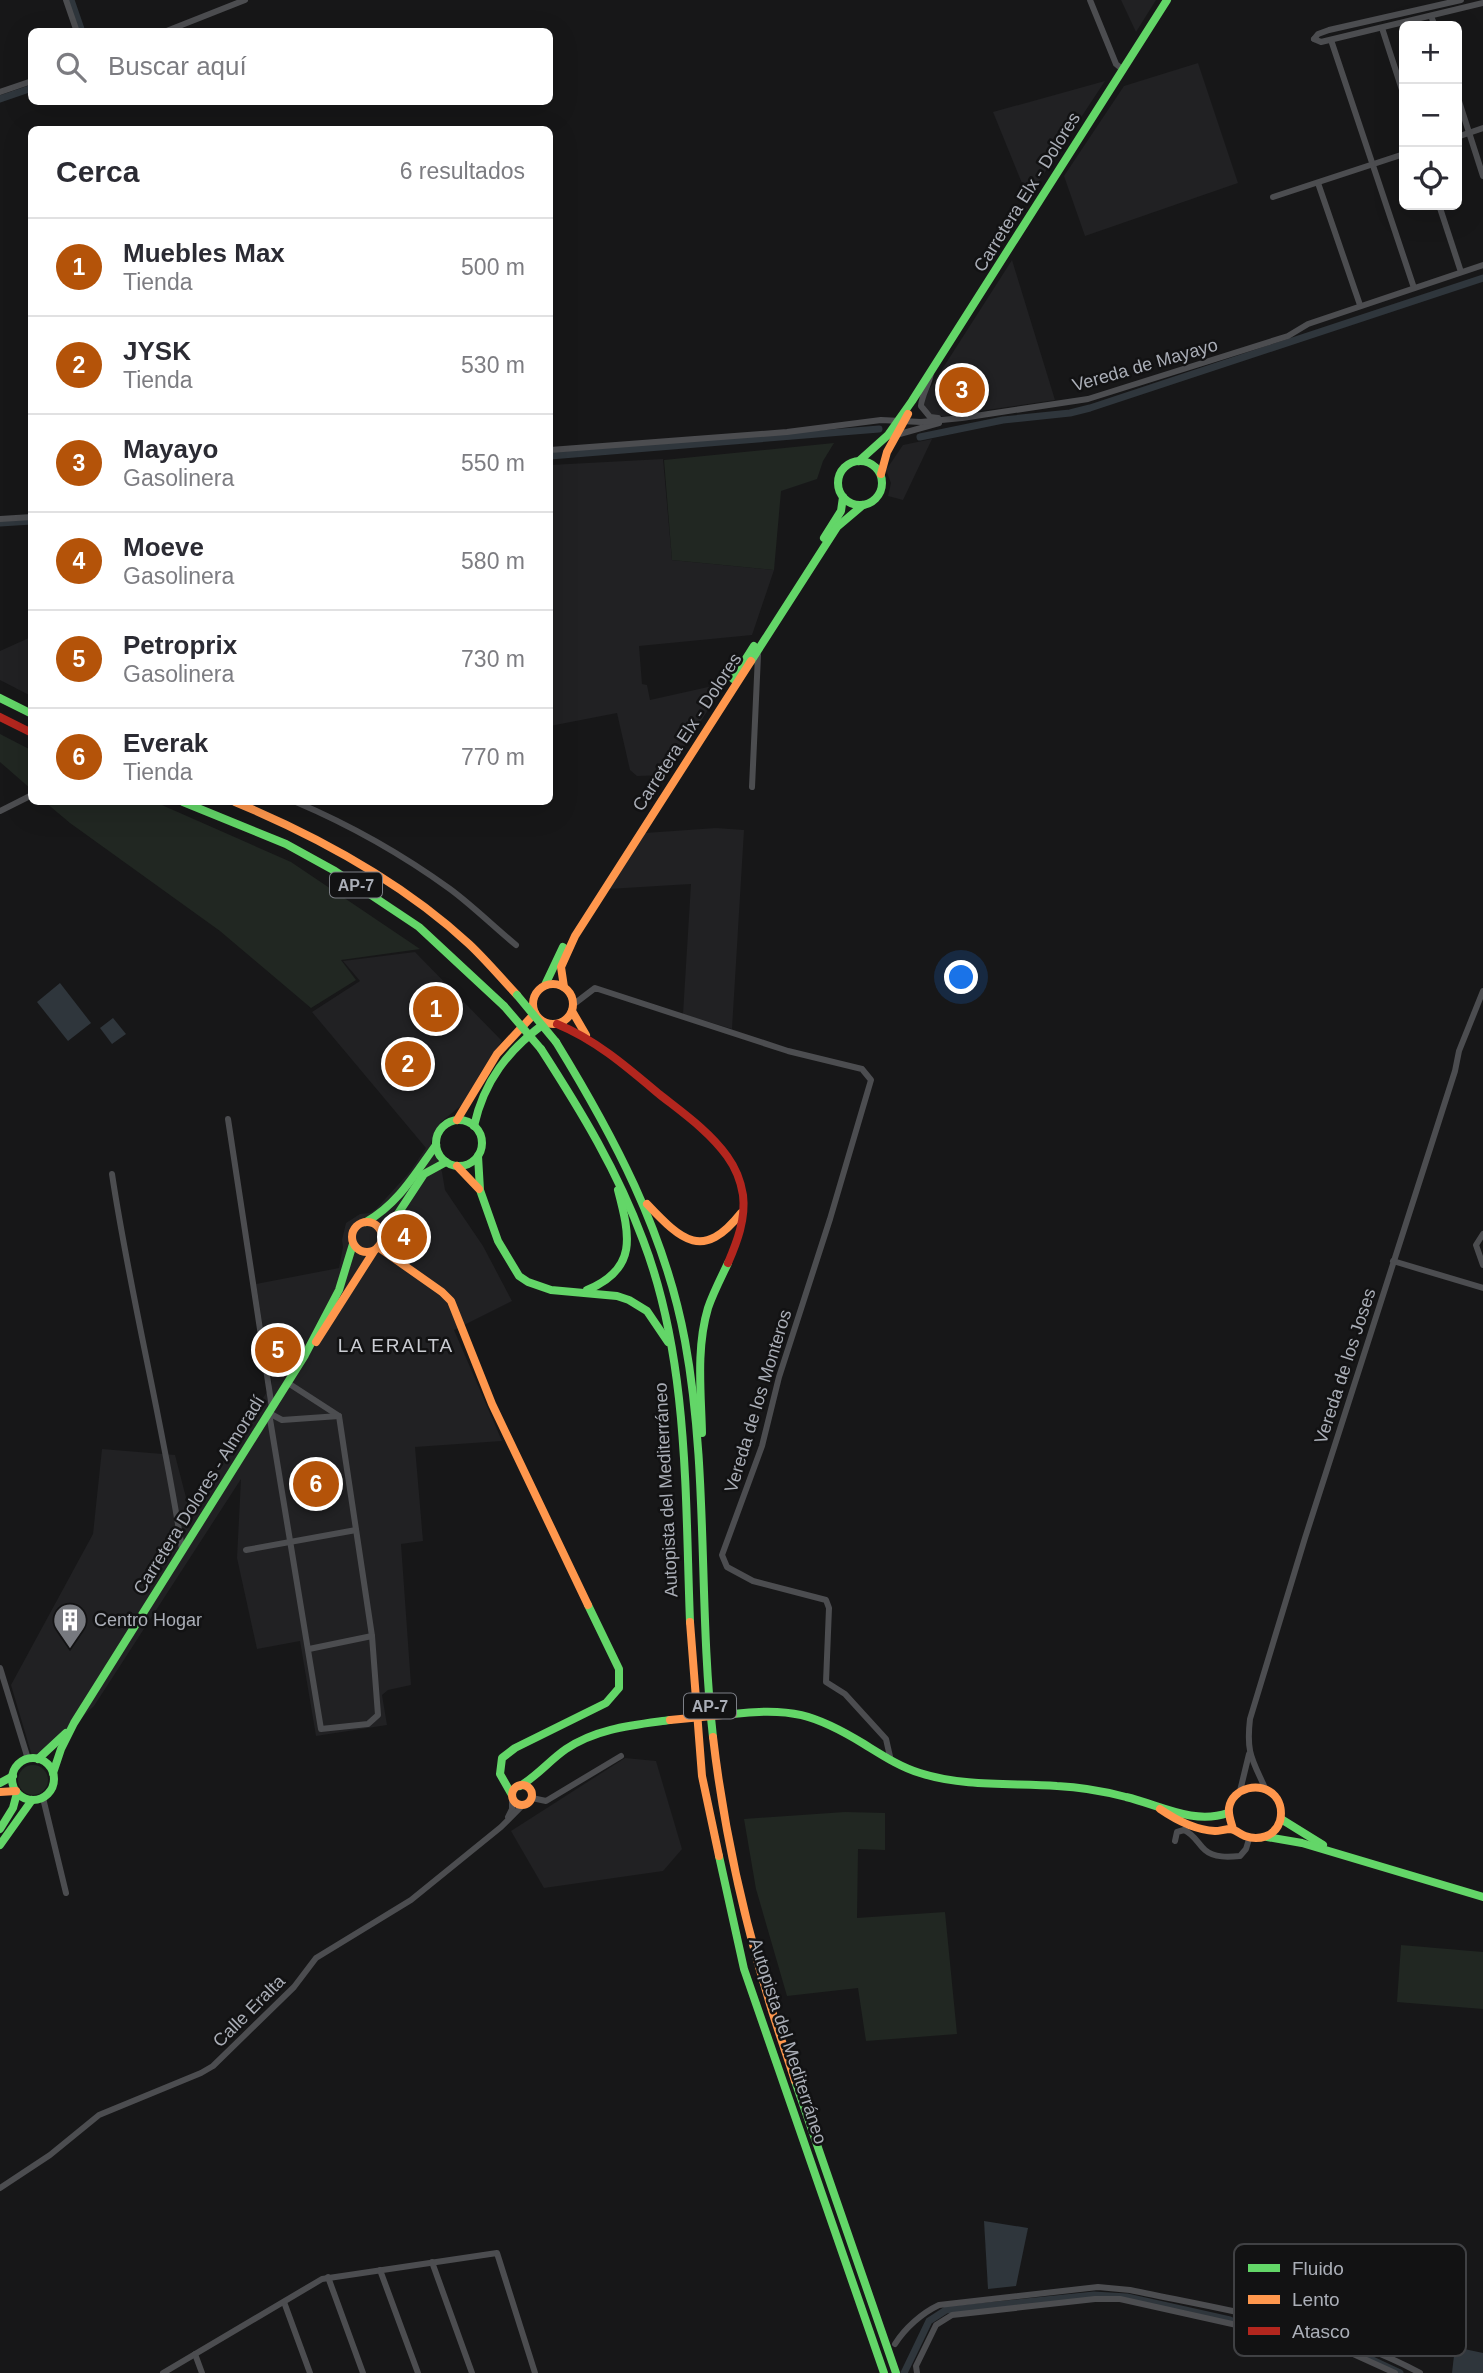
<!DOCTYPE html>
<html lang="es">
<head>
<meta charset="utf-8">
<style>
	body { margin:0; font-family:Arial,sans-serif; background:#f2f2f3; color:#2b2b33 }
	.controls { position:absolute; right:21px; top:21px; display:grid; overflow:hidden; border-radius:10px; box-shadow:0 7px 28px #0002 }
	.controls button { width:63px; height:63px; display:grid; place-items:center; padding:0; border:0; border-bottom:2px solid #e1e1e2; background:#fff; color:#2b2b33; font:35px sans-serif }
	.you { position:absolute; left:962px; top:978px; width:24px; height:24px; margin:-18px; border:5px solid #fff; border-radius:50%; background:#1a73e8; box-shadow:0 0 0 10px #1a73e833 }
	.badge { display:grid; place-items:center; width:46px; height:46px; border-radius:50%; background:#b45309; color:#fff; font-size:23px; font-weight:700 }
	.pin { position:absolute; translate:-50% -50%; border:4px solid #fff; box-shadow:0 2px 7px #0006 }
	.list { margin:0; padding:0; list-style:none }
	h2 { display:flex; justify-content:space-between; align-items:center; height:91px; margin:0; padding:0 28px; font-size:30px }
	h2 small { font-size:23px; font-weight:400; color:#7c7c81 }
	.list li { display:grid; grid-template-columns:46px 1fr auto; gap:21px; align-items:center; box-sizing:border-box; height:98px; padding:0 28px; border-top:2px solid #e1e1e2 }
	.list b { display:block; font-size:26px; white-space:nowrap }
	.list p { margin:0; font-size:23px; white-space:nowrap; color:#7c7c81 }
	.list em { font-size:23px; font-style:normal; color:#7c7c81 }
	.icon { flex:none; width:38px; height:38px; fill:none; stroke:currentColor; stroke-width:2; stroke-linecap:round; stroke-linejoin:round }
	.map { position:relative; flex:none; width:1483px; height:2373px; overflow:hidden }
	.search { position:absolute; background:#fff; box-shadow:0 7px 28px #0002; left:28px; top:28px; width:525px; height:77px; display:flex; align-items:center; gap:18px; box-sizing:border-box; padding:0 24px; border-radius:10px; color:#7c7c81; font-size:26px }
	.panel { position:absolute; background:#fff; box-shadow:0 7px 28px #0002; left:28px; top:126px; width:525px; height:679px; border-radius:10px }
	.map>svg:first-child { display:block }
	.built { fill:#212123 }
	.green { fill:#212722 }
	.water { fill:#2f363c }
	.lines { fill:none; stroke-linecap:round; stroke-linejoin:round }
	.canal { stroke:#2f363c; stroke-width:7 }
	.street { stroke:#4c4d50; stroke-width:6 }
	.fast { stroke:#63d668; stroke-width:8 }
	.slow { stroke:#ff974d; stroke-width:8 }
	.jam { stroke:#b3261e; stroke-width:8 }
	.fast-bridge { stroke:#63d668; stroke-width:8 }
	.slow-bridge { stroke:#ff974d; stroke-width:8 }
	.labels { text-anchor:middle; stroke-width:5; stroke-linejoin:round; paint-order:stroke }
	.shield { fill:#121213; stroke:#7c7f86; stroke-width:2 }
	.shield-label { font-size:16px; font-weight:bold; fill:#aaaeb7 }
	.street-label { font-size:18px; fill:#aaaeb7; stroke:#121213 }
	.poi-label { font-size:18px; fill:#aaaeb7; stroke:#121213; text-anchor:start }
	.neighbourhood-label { font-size:19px; letter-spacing:2px; fill:#cbcdd3; stroke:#121213 }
	.key { fill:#121213; stroke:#404144; stroke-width:2 }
	.key-label { font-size:19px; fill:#aaaeb7 }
</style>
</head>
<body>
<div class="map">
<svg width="1483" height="2373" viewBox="0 0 1483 2373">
	<rect width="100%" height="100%" fill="#171718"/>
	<g class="built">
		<path d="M1121 0H1156L1136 32Z"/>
		<path d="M1198 63 1238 183 1085 236 1064 176 1124 86Z"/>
		<path d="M1105 81 1028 198 993 112Z"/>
		<path d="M1012 260 1055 400 945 416H933L925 408V396Z"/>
		<path d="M932 439 903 500 888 496 891 483 886 470 903 445Z"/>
		<path d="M663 459 672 560 774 570 752 635 639 646 642 684 647 685 650 700 726 683 665 775 637 776 630 770 617 713 550 726V465Z"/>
		<path d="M31 637V696L0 680V651Z"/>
		<path d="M716 828 744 830 732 1029 683 1014 691 884 608 889 645 833Z"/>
		<path d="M415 952 502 1041 481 1072 463 1104 441 1122 431 1142 442 1172 445 1190 483 1246 512 1301 454 1330 502 1441 415 1447 423 1541 401 1544 411 1685 388 1690 382 1695 387 1725 316 1736 300 1641 257 1649 237 1558 241 1479 94 1706 66 1733 40 1753 32 1756 11 1685 93 1534 102 1449 175 1455 190 1513 272 1384 256 1284 339 1268 343 1247 342 1240 346 1223 360 1214 370 1213 376 1209 409 1173 426 1148 312 1012 360 981 343 961Z"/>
		<path d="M625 1758 656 1761 682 1849 663 1871 544 1888 511 1831Z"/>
	</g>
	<g class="green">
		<path d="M834 443 823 461 817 479 781 491 774 570 672 560 664 460Z"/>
		<path d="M0 734 31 750V789L0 762Z"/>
		<path d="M45 802H155L291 862 420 949 341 960 356 980 311 1008 220 931 70 823Z"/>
		<circle cx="33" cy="1780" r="15"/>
		<path d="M845 1812 885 1813V1850L858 1849 857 1918 945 1912 957 2034 866 2041 858 1988 787 1996 756 1889 744 1819Z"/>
		<path d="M1401 1945 1483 1952V2009L1397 2002Z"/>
	</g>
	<g class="water">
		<path d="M60 983 91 1023 68 1041 37 1002Z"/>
		<path d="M113 1018 126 1034 112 1044 100 1028Z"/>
		<path d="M984 2221 1028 2228 1016 2286 988 2289Z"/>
		<path d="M1455 2347 1483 2353V2373H1452Z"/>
	</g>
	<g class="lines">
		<g class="canal">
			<path d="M71 0 82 32"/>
			<path d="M0 99 32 88"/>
			<path d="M920 437 1003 420 1070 413 1090 408 1483 278"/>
			<path d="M550 456 879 429"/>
			<path d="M0 523 32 521"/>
			<path d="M1353 2351 1400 2373"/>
			<path d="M904 2373 929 2321 946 2310 1094 2295 1127 2297 1230 2320"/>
		</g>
		<g class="street">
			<path d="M66 0 77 32"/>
			<path d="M1090 0 1116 64 1122 69"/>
			<path d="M1431 16 1435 26"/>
			<path d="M1382 28 1404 96"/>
			<path d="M164 32 245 0"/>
			<path d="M1314 39 1321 42 1483 3"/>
			<path d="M1314 39 1318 34 1329 30 1461 0"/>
			<path d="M1331 40 1414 288"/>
			<path d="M0 92 32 81"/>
			<path d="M1457 95 1483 176"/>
			<path d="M1457 137 1483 128"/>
			<path d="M1318 183 1360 305"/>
			<path d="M1273 197 1404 154"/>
			<path d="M1439 205 1461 272"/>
			<path d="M931 372C930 384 922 393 921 406L930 417 938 418"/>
			<path d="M896 435 939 423"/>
			<path d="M550 450 787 432 881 420 921 422 962 418 1088 399 1288 336 1308 324 1483 265"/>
			<path d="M0 519 32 517"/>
			<path d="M752 787 758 655 756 653"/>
			<path d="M296 802C350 825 403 855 450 889 473 906 494 927 516 945"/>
			<path d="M0 811 30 796"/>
			<path d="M574 1004 595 988 788 1051 862 1069 871 1080 830 1219 779 1377 762 1446 722 1555 727 1567 753 1581 826 1600 829 1608 826 1682 845 1694 886 1739 891 1761"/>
			<path d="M228 1119 272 1408"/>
			<path d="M112 1174C131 1300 163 1423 182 1549"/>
			<path d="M1483 1234 1476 1245 1483 1265"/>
			<path d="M1393 1261 1483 1288"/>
			<path d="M269 1413 321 1729 368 1724 378 1715 372 1636 339 1416 288 1383"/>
			<path d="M269 1413 282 1420 339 1416"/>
			<path d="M246 1550 356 1530"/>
			<path d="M309 1649 372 1636"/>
			<path d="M0 1668 28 1759"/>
			<path d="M1265 1788C1252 1759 1246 1753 1250 1719L1305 1538 1455 1071 1459 1051 1483 991"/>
			<path d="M1240 1791 1249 1754"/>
			<path d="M43 1798 66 1893"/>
			<path d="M532 1798 546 1801 621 1756"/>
			<path d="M508 1817 512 1809V1798"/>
			<path d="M1175 1841 1177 1832 1184 1830C1195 1835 1197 1843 1205 1850 1214 1858 1229 1857 1240 1856L1246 1849 1249 1839"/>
			<path d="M0 2188 50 2155 99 2115 201 2073 213 2066 294 1987 316 1958 411 1900 501 1827 523 1805"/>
			<path d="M432 2262 472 2373"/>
			<path d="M380 2270 418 2373"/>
			<path d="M328 2277 363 2373"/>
			<path d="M284 2302 310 2373"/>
			<path d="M895 2344C905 2328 922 2313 939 2305L1098 2287 1130 2290C1228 2311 1331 2325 1420 2373"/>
			<path d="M195 2354 202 2373"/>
			<path d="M163 2373 322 2279 497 2253 535 2373"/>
			<path d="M917 2373 916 2366 936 2325 952 2315 1095 2299H1120L1340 2348 1395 2373"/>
		</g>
		<g class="fast">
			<circle cx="860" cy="483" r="22"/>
			<path d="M859 461 888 435 912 401 1167 0"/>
			<path d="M824 538 841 511 843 497"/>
			<path d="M751 661 837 527 863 505"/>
			<path d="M733 679 754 646"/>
			<path d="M0 698 32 714"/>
			<path d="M183 802 286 844 335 871 419 927 504 1006"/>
			<path d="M545 985 563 947"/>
			<path d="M556 1042C613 1135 665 1232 685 1341 709 1472 698 1605 713 1737"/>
			<path d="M541 1049C581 1111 617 1170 643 1240 689 1360 685 1495 690 1622"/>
			<circle cx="459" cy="1143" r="23"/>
			<path d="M474 1126C484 1081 508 1050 545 1023"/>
			<path d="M478 1156 480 1190 498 1241 519 1276 528 1282 551 1290 617 1296 629 1300 647 1311 668 1342"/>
			<path d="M366 1222C398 1204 415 1174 436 1145"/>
			<path d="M382 1238 424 1174 446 1162"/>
			<path d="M587 1290C638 1269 630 1236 618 1190"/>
			<path d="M702 1433C701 1392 696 1348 708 1308 713 1293 721 1278 728 1263"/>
			<path d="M733 1714C790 1707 815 1714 864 1744 882 1755 900 1767 920 1773 964 1787 1012 1783 1057 1786 1080 1787 1103 1791 1126 1797 1160 1805 1193 1825 1228 1813"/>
			<circle cx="33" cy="1779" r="21"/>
			<path d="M38 1759 66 1733"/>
			<path d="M53 1773 61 1749 74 1723 305 1355 339 1290 353 1244"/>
			<path d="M0 1783 13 1776"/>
			<path d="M520 1786C537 1776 550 1760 566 1749 597 1728 634 1725 670 1720"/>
			<path d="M512 1795 500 1774 502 1758 515 1748 606 1703 619 1688V1669L588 1605"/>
			<path d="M1281 1819 1323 1845"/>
			<path d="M0 1829 13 1808 17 1793"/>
			<path d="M1267 1837 1302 1843 1483 1897"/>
			<path d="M0 1845 32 1800"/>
			<path d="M719 1856 744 1969 884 2373"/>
			<path d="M795 2081 896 2373"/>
		</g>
		<g class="slow">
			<path d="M881 474 887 452 908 414"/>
			<path d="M235 802C319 837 402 882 469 944 486 960 501 978 517 995"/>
			<circle cx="553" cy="1004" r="20"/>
			<path d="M564 987 561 967 575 936 751 661"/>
			<path d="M572 1011 586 1035"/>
			<path d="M457 1120 497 1054 535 1013"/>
			<path d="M457 1166 479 1189"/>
			<path d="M647 1204C682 1241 703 1261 741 1213"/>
			<circle cx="367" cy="1237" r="15"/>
			<path d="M378 1247 442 1292 451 1301 492 1404 588 1605"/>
			<path d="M316 1342 374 1251"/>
			<path d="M690 1622 702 1776 719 1856"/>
			<path d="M713 1737C723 1823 742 1911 767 1994 775 2023 786 2052 795 2081"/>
			<circle cx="522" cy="1795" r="10"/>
			<path d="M0 1792 16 1791"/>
			<path d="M1160 1809C1176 1820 1195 1830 1215 1831 1220 1831 1225 1829 1231 1829 1236 1830 1240 1834 1245 1836 1258 1841 1275 1837 1280 1821 1282 1813 1281 1803 1275 1796 1261 1780 1232 1788 1229 1808 1228 1815 1231 1822 1233 1829"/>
		</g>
		<g class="jam">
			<path d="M0 717 32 733"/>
			<path d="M557 1024C596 1040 627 1067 659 1094 683 1113 709 1131 727 1156 735 1167 741 1182 743 1195 746 1219 737 1242 728 1263"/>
		</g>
		<g class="fast-bridge">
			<path d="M517 995 556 1042"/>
			<path d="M504 1006 541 1049"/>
		</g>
		<path class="slow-bridge" d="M670 1720 733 1714"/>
	</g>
	<defs>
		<g id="building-pin" transform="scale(1.75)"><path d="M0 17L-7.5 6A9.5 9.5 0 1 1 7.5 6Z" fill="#77797f" stroke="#121213"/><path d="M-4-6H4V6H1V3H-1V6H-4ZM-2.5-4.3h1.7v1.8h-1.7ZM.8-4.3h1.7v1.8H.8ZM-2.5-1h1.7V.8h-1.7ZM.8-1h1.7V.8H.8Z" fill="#fff"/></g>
	</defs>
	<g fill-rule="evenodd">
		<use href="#building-pin" x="70" y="1620"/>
	</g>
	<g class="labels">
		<g class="shield">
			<rect x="330" y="872.5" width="52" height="25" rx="5"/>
			<rect x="684" y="1693.5" width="52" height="25" rx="5"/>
		</g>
		<g class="shield-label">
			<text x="356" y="891">AP-7</text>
			<text x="710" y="1712">AP-7</text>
		</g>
		<g class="street-label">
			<text transform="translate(1027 192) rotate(-58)" y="6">Carretera Elx - Dolores</text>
			<text transform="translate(1145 365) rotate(-16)" y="6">Vereda de Mayayo</text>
			<text transform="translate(687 732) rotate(-57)" y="6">Carretera Elx - Dolores</text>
			<text transform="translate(1345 1366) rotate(-72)" y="6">Vereda de los Joses</text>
			<text transform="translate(758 1401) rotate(-73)" y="6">Vereda de los Monteros</text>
			<text transform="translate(666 1490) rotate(-93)" y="6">Autopista del Mediterráneo</text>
			<text transform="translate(199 1495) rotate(-58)" y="6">Carretera Dolores - Almoradí</text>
			<text transform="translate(249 2011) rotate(-45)" y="6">Calle Eralta</text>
			<text transform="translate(788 2041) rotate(72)" y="6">Autopista del Mediterráneo</text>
		</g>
		<g class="poi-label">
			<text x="94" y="1626">Centro Hogar</text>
		</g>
		<g class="neighbourhood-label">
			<text x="396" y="1352">LA ERALTA</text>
		</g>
	</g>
	<rect x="1234" y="2244" width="232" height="112" rx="10" class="key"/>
	<rect x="1248" y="2264" width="32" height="8" fill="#63d668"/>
	<rect x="1248" y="2295" width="32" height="9" fill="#ff974d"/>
	<rect x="1248" y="2327" width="32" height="8" fill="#b3261e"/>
	<g class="key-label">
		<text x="1292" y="2275">Fluido</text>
		<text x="1292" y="2306">Lento</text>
		<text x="1292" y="2338">Atasco</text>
	</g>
</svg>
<div class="controls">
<button>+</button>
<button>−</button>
<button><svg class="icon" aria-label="locate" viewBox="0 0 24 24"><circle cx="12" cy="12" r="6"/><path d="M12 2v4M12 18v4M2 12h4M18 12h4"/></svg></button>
</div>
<div class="you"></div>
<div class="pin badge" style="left:436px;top:1009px">1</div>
<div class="pin badge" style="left:408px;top:1064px">2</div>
<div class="pin badge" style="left:962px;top:390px">3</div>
<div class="pin badge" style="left:404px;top:1237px">4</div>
<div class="pin badge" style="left:278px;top:1350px">5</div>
<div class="pin badge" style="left:316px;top:1484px">6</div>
<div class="search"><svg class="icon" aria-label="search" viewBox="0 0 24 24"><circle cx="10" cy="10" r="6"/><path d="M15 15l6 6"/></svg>Buscar aquí</div>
<section class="panel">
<h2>Cerca<small>6 resultados</small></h2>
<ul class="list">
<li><span class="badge">1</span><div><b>Muebles Max</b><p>Tienda</p></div><em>500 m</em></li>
<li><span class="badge">2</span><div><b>JYSK</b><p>Tienda</p></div><em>530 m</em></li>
<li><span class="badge">3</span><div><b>Mayayo</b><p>Gasolinera</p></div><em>550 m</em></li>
<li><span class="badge">4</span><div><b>Moeve</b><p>Gasolinera</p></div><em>580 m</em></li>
<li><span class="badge">5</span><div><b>Petroprix</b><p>Gasolinera</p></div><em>730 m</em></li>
<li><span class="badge">6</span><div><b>Everak</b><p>Tienda</p></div><em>770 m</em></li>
</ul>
</section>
</div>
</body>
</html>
